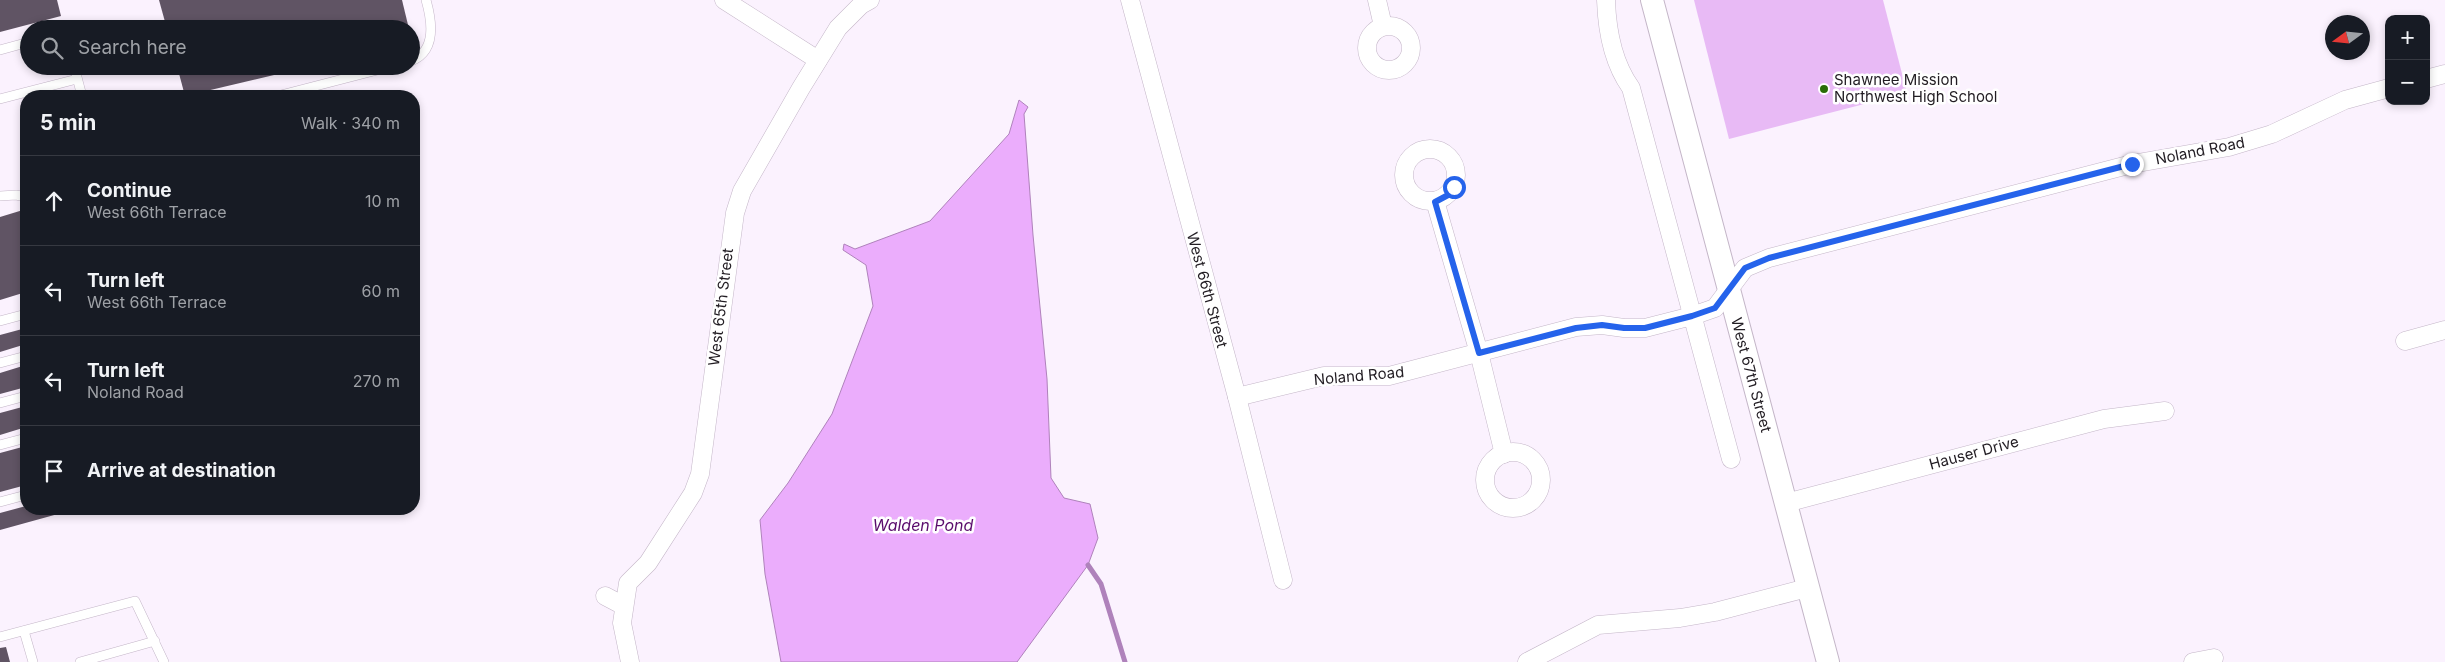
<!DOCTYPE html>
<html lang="en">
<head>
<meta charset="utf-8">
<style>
	body { margin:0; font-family:Inter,sans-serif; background:#242831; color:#f1f3f6 }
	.controls { position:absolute; right:15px; top:15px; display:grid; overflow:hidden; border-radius:10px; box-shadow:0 2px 8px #0003 }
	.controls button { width:45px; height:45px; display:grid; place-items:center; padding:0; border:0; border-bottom:1px solid #363941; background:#171b24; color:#f1f3f6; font:25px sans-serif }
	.compass { position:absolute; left:2325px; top:15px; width:45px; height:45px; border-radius:50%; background:#171b24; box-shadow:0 2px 8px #0003; rotate:255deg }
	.stop { position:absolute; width:15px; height:15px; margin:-11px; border:4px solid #2563eb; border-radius:50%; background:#fff }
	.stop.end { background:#2563eb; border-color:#fff; box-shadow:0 1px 5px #0008 }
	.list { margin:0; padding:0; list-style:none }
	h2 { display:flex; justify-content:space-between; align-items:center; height:65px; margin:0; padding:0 20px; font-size:21px }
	h2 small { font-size:16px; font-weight:400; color:#9ea1a6 }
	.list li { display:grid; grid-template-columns:32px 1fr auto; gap:15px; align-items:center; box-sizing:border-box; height:90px; padding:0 20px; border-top:1px solid #363941 }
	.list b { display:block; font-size:19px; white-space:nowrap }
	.list p { margin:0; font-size:16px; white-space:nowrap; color:#9ea1a6 }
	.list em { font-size:16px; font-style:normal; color:#9ea1a6 }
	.icon { flex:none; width:28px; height:28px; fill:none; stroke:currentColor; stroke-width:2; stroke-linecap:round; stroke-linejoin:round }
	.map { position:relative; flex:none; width:2445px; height:662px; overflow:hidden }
	.search { position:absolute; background:#171b24; box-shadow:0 2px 8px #0003; left:20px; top:20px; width:400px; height:55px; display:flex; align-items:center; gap:12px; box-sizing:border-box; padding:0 18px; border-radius:28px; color:#9ea1a6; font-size:19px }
	.panel { position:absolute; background:#171b24; box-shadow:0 2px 8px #0003; left:20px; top:90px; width:400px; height:425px; border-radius:20px }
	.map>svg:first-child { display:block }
	.green { fill:#e8baf5 }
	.water { fill:#ebadfc; stroke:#af82bb }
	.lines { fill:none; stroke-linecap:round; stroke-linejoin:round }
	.stream { stroke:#af82bb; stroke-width:5 }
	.building { fill:#605464 }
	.service-casing { stroke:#c4b6c8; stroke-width:10 }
	.minor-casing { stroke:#c4b6c8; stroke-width:19 }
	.tertiary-casing { stroke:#c4b6c8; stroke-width:24 }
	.service { stroke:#fff; stroke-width:9 }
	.minor { stroke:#fff; stroke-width:18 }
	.tertiary { stroke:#fff; stroke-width:22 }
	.route { stroke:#2563eb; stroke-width:6 }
	.poi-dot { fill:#2a6d07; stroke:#fff; stroke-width:2 }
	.labels { text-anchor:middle; stroke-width:5; stroke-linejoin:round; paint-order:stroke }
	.poi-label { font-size:15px; fill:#221d23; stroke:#fff; text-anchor:start }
	.street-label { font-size:15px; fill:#221d23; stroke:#fff }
	.water-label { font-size:16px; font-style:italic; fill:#5a0c6c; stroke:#fff }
</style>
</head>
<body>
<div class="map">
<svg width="2445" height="662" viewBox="0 0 2445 662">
	<rect width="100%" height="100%" fill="#fbf2fe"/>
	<path class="green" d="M1694 0H1883L1907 93 1729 139Z"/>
	<path class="water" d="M1019 100 1028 107 1024 114 1033 235 1047 379 1051 478 1064 498 1090 504 1098 538 1088 565 1017 662H781L765 574 760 520 788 483 832 414 873 306 866 265 843 250 844 244 855 249 930 221 1009 134Z"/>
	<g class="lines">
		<path class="stream" d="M1088 565 1101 584 1125 662"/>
	</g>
	<g class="building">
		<path d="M0 0H57L61 16 0 32Z"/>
		<path d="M159 0H402L409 29H167Z"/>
		<path d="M177 66H308V67L185 96Z"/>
		<path d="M23 210 26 221V292L0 300V217Z"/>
		<path d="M26 328V344L0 352V335Z"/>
		<path d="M26 365V387L0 394V373Z"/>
		<path d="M26 406V427L0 435V413Z"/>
		<path d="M26 446V485L0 492V453Z"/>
		<path d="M26 506V509H76L0 530V513Z"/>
		<path d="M6 647 10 662H0V648Z"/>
	</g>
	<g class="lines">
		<g class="service-casing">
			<g id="service">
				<path d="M0 50 29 42"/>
				<path d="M411 61C437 51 432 21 426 0"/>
				<path d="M74 66 82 96"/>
				<path d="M277 96 393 66"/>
				<path d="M0 99 77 79"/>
				<path d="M0 196 16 195 26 197"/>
				<path d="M0 321 26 314"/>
				<path d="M0 363 26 356"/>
				<path d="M0 403 26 396"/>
				<path d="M0 445 26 438"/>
				<path d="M0 502 26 495"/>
				<path d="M24 631 33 662"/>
				<path d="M0 637 135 601 164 662"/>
				<path d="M80 662 155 641"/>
			</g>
		</g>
		<g class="minor-casing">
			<g id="minor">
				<path d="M724 0 818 60"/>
				<path d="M1130 0 1237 397 1283 580"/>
				<path d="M1377 0 1383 26"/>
				<path d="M1606 0C1607 31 1613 63 1631 88L1731 459"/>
				<circle cx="1389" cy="48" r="22"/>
				<path d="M2426 79 2445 74"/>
				<circle cx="1430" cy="175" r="26"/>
				<path d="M1435 201 1479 353 1504 454"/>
				<path d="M2405 341 2445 330"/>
				<path d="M1237 397 1324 376H1389L1576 327 1602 325 1624 328H1645L1692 316 1715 308 1745 268 1769 258 2132 164 2229 147 2272 134 2345 100 2389 88"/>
				<circle cx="1513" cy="480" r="28"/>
				<path d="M1786 503 2104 419 2165 411"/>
				<path d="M605 596 624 606"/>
				<path d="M630 662 622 623 628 583 648 563 693 493 700 474 735 213 742 191 801 88 838 28 861 5 870 0"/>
				<path d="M1527 662 1598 625 1680 618 1715 612 1807 588"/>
				<path d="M2193 662 2214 658"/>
			</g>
		</g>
		<g class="tertiary-casing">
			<path id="tertiary" d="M1652 0 1828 662"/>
		</g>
		<use href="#service" class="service"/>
		<use href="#minor" class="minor"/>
		<use href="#tertiary" class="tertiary"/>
	</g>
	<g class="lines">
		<path class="route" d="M1454 187 1450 194 1435 202 1479 353 1576 328 1602 325 1624 328H1645L1692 316 1715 308 1745 268 1769 258 2132 164"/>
	</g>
	<circle class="poi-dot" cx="1824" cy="89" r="5"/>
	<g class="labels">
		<g class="poi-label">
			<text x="1834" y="85">Shawnee Mission<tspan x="1834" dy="17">Northwest High School</tspan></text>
		</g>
		<g class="street-label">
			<text transform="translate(2200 151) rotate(-11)" y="5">Noland Road</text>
			<text transform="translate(1207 290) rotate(75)" y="5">West 66th Street</text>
			<text transform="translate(721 307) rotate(-83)" y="5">West 65th Street</text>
			<text transform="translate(1751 375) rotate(75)" y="5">West 67th Street</text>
			<text transform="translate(1359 376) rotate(-5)" y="5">Noland Road</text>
			<text transform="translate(1974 453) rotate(-15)" y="5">Hauser Drive</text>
		</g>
		<g class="water-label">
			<text x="923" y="531">Walden Pond</text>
		</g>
	</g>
</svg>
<div class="controls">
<button>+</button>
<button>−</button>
</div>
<svg class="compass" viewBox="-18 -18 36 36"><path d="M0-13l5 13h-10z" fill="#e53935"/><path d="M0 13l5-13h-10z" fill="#9ea1a6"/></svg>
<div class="stop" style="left:1454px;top:187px"></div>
<div class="stop end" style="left:2132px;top:164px"></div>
<div class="search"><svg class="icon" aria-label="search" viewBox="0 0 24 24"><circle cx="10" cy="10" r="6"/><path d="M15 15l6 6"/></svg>Search here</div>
<section class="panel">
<h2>5 min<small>Walk · 340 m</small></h2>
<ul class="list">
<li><svg class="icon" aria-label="ahead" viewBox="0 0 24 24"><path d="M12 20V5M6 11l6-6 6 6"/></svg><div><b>Continue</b><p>West 66th Terrace</p></div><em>10 m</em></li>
<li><svg class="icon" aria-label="left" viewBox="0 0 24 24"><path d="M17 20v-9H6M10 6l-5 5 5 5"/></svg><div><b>Turn left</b><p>West 66th Terrace</p></div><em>60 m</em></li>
<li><svg class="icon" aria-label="left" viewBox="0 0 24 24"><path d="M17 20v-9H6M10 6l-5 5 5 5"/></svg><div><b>Turn left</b><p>Noland Road</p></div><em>270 m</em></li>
<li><svg class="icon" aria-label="arrive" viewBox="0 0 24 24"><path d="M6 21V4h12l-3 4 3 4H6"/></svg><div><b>Arrive at destination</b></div></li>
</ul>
</section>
</div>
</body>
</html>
